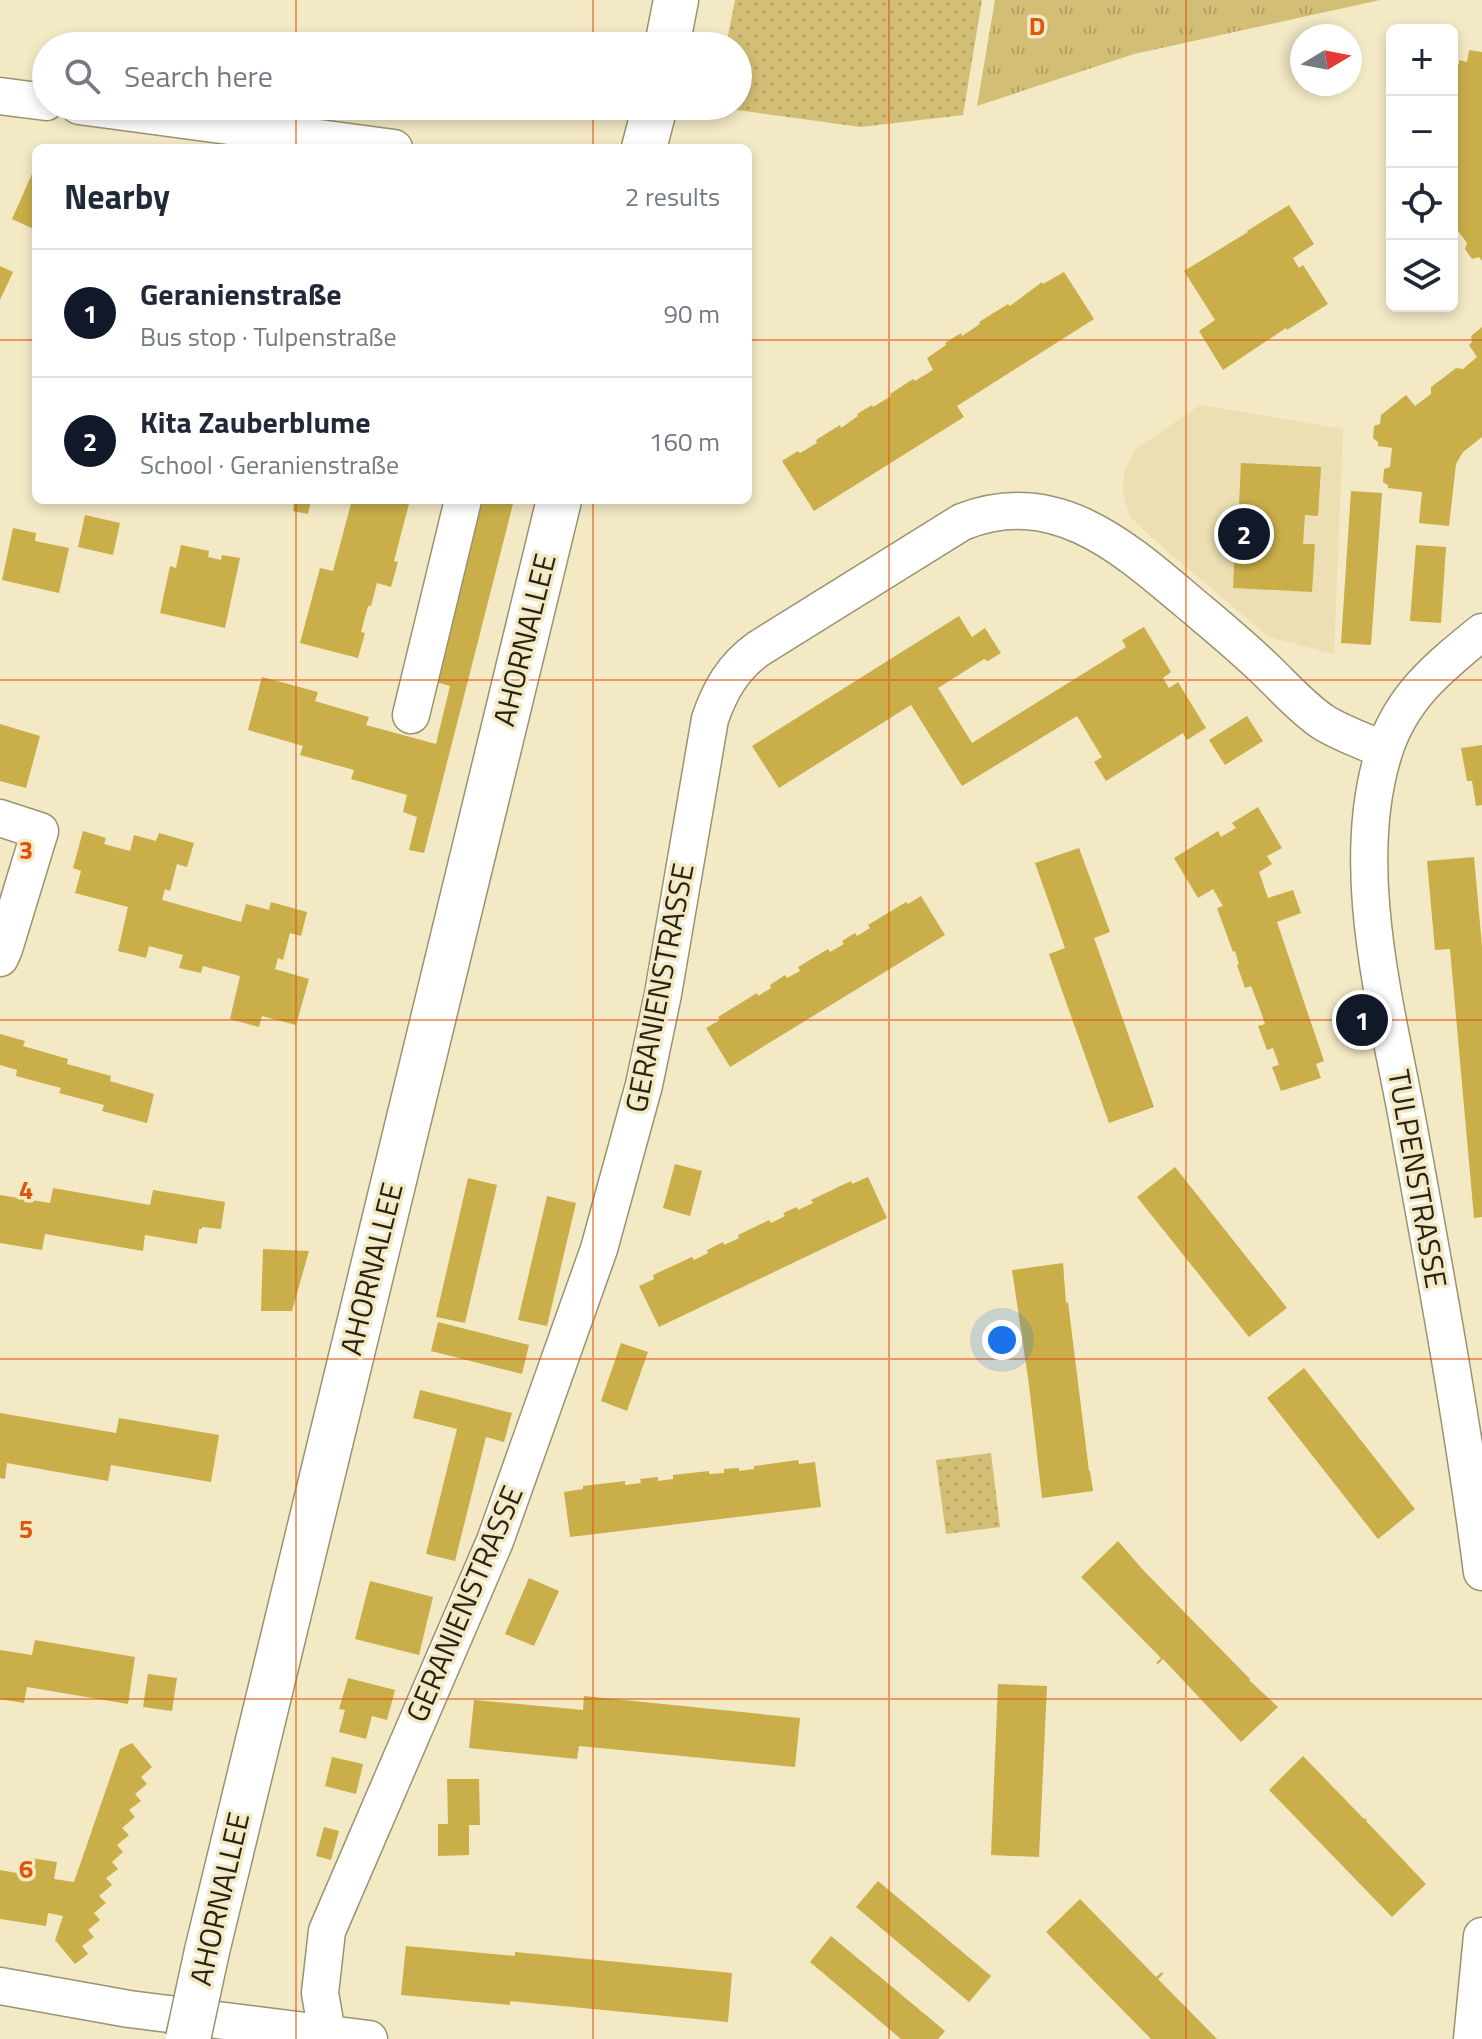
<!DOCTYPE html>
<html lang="en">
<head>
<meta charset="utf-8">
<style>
	body { margin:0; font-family:"Titillium Web",sans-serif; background:#f2f2f3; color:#1f2937 }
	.controls { position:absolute; right:24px; top:24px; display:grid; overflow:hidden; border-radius:12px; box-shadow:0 4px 12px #0003 }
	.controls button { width:72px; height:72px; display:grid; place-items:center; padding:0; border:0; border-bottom:2px solid #e0e1e3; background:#fff; color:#1f2937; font:40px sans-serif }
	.compass { position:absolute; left:1290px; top:24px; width:72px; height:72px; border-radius:50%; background:#fff; box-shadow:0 4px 12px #0003; rotate:80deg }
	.you { position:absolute; left:1002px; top:1340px; width:28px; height:28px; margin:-20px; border:6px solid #fff; border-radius:50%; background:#1a73e8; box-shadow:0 0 0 12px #1a73e833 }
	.badge { display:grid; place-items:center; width:52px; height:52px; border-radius:50%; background:#111827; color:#fff; font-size:26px; font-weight:700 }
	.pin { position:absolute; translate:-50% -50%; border:4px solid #fff; box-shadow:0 2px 8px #0006 }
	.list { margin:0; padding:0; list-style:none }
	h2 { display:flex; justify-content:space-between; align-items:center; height:104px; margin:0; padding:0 32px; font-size:34px }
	h2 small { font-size:26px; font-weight:400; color:#747a83 }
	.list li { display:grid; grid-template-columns:52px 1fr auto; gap:24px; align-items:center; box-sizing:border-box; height:128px; padding:0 32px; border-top:2px solid #e0e1e3 }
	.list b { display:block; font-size:30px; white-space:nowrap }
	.list p { margin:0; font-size:26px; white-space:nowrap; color:#747a83 }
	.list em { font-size:26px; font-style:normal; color:#747a83 }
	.icon { flex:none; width:44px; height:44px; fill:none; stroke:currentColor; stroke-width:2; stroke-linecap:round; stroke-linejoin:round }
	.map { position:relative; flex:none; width:1482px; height:2039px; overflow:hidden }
	.search { position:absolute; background:#fff; box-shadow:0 4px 12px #0003; left:32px; top:32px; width:720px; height:88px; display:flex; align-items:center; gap:20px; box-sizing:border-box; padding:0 28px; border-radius:44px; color:#747a83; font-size:30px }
	.panel { position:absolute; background:#fff; box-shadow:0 4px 12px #0003; left:32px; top:144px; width:720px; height:360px; border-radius:12px }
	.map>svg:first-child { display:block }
	.built { fill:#ebdfb3 }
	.grass { fill:url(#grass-tufts) }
	.park { fill:url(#park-dots) }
	.building { fill:#c9ae4a }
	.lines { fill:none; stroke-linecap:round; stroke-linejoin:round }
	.minor-casing { stroke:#9b9270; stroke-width:39 }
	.major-casing { stroke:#9b9270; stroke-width:47 }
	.minor { stroke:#fff; stroke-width:36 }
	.major { stroke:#fff; stroke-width:44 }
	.major-bridge-casing { stroke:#9b9270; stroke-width:47; stroke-linecap:butt }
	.major-bridge { stroke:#fff; stroke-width:44 }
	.grid { fill:none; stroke:#de560c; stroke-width:2; stroke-opacity:0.55 }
	.labels { text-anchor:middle; stroke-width:7; stroke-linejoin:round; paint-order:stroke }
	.street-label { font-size:30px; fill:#272315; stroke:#f4e9c5 }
	.grid-label { font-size:26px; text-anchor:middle; font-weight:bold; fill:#de560c; stroke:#f4e9c5; stroke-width:7; stroke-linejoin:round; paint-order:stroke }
</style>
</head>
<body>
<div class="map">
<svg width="1482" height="2039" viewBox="0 0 1482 2039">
	<defs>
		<pattern id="grass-tufts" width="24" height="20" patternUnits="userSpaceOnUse" patternTransform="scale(2)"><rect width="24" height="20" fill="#d2be74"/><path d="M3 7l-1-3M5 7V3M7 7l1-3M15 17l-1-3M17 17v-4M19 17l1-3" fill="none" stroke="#b4a364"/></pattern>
		<pattern id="park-dots" width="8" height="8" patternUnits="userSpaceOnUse" patternTransform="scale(2)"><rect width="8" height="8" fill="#d2be74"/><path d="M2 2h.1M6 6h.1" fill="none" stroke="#b4a364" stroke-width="1.8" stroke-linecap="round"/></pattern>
	</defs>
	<rect width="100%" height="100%" fill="#f4e9c5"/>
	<path class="built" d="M1200 405 1343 429 1334 654 1269 637 1167 551 1130 517 1123 494 1124 472 1136 449Z"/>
	<path class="grass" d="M995 0H1380L1134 54 977 106Z"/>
	<g class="park">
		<path d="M735 0H982L963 115 861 127 715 107 738 106V46H726Z"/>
		<path d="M991 1453 1000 1527 946 1534 936 1460Z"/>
	</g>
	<g class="building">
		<path d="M1469 50 1482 52V261L1479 257 1472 259 1465 249 1467 243 1456 228 1452 232V116L1456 82 1452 79V66L1459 64V60L1467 62Z"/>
		<path d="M32 174 36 176V230L12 219Z"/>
		<path d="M1289 205 1314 244 1293 258 1299 268 1303 265 1328 304 1287 330 1286 328 1223 370 1199 331 1215 320 1184 271 1248 232 1247 231Z"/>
		<path d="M0 266 13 272 0 300Z"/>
		<path d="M1064 272 1094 319 957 406 964 417 814 511 782 461 798 451 800 453 817 443 816 440 840 425 841 428 858 416 857 414 872 405 873 407 891 396 890 394 913 379 915 381 933 370 927 358 946 345 945 343 961 333 962 336 980 324 979 322 1008 304 1010 306 1042 282 1043 284Z"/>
		<path d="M1482 327V437L1463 452 1456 464 1449 526 1419 523 1422 492 1388 488V485L1383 482 1384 469 1390 467 1392 448 1378 446V442L1373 438 1374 426 1380 424 1381 415 1406 395 1415 406 1431 394V387L1443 378 1456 368 1463 369 1477 357 1469 345 1472 342 1471 336Z"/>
		<path d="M1241 463 1321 467 1318 516 1305 515 1303 544H1315L1312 592 1233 588 1235 545H1243L1245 504H1239Z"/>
		<path d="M1351 491 1382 493 1371 645 1341 643Z"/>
		<path d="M286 500H311L308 514 293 511 294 503 286 502Z"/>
		<path d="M352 500H410L394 561 398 562 391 587 377 583 371 606H368L361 632 365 633 358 658 300 643 320 568 333 571Z"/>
		<path d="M482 500H514L424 853 409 850 417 817 403 812 407 795 351 779 354 770 300 755 303 746 248 730 262 677 318 692 315 701 369 717 366 725 436 744 450 686 436 682Z"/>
		<path d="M85 515 120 523 113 555 78 547Z"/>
		<path d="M13 528 36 533 35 541 69 548 59 593 2 580Z"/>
		<path d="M181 545 209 551 208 557 221 560 222 555 240 558 225 628 160 613 170 566 176 568Z"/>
		<path d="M1416 545 1446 547 1441 623 1410 621Z"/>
		<path d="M959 616 972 637 985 628 1001 653 988 661 984 659 938 688 972 743 1126 647 1122 640 1144 627 1171 672 1163 678 1169 688 1178 682 1206 728 1187 740 1183 733 1106 781 1094 762 1102 757 1077 716 962 786 911 705 779 788 752 746Z"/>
		<path d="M1247 716 1263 741 1225 765 1209 740Z"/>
		<path d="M0 724 40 736 26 788 0 781Z"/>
		<path d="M1482 745V805L1476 806 1472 781H1467L1461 748Z"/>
		<path d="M1258 807 1282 848 1267 856 1272 864 1259 872 1268 898 1293 890 1301 913 1277 922 1324 1061 1316 1064 1321 1078 1281 1091 1272 1067 1279 1065 1273 1048 1267 1050 1258 1026 1265 1024 1258 1004 1251 986 1245 988 1237 965 1239 964 1235 951 1233 952 1217 908 1223 906 1213 889 1198 898 1174 858 1218 831 1221 837 1236 828 1232 823Z"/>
		<path d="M83 831 106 838 104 844 130 851 134 835 156 841 159 833 194 843 187 867 177 864 170 891 165 889 162 900 241 922 246 904 269 910 271 902 307 912 301 936 290 933 283 960 278 958 275 969 309 979 296 1025 262 1016 259 1027 230 1019 240 976 203 966 201 973 179 968 183 955 149 946 146 958 118 951 128 907 75 893 81 871 73 868Z"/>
		<path d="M1079 848 1110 932 1094 938 1154 1107 1109 1123 1049 954 1065 948 1035 863Z"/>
		<path d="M1474 857 1482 946V1217L1474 1218 1450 949 1435 950 1427 861Z"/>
		<path d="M921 896 945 935 730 1067 706 1028 720 1020 718 1017 757 993 758 996 771 988 770 985 785 975 787 978 800 971 798 967 828 949 830 952 844 944 842 941 855 933 857 936 870 928 868 925 906 902 908 904Z"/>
		<path d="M0 1034 25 1041 23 1046 68 1059 67 1064 111 1076 110 1081 154 1094 147 1123 102 1111 104 1105 59 1093 61 1088 16 1076 17 1070 0 1065Z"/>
		<path d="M675 1164 702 1171 690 1216 663 1208Z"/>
		<path d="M1175 1167 1287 1308 1249 1337 1137 1197Z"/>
		<path d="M868 1177 887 1218 659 1327 639 1286 654 1279 653 1275 692 1257 694 1260 708 1253 707 1250 723 1242 724 1245 739 1238 738 1235 769 1220 771 1223 785 1216 783 1213 797 1207 798 1210 813 1203 811 1200 851 1181 852 1184Z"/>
		<path d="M468 1178 497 1185 465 1323 436 1317Z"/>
		<path d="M53 1188 150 1205 153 1190 225 1202 221 1229 202 1227V1229H199L197 1244 145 1235 143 1251 45 1234 42 1250 0 1243V1195L50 1203Z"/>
		<path d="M547 1196 576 1203 547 1326 518 1320Z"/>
		<path d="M263 1249 309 1251 292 1311H261Z"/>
		<path d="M1063 1263 1066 1303 1068 1302 1089 1471H1090L1093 1491 1042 1498 1029 1385 1012 1270Z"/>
		<path d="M438 1322 529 1345 522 1374 431 1351Z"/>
		<path d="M621 1343 648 1352 627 1411 601 1401Z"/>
		<path d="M1304 1368 1415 1509 1378 1539 1267 1398Z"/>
		<path d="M420 1390 512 1413 504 1442 486 1437 455 1561 426 1554 457 1429 413 1418Z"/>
		<path d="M0 1413 116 1433 119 1418 219 1435 211 1482 111 1465 108 1481 7 1463 5 1479 0 1478Z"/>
		<path d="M798 1460 799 1464 815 1462 821 1507 570 1537 564 1492 583 1489V1486L625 1481V1485L641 1483 640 1479 658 1477V1481L673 1479V1475L709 1471V1474L724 1473V1469L739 1468V1471L754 1469V1466Z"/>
		<path d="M1118 1541 1144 1571 1250 1679 1249 1680 1278 1707 1241 1742 1163 1659 1158 1664 1156 1663 1161 1658 1081 1577Z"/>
		<path d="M529 1578 559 1591 534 1646 505 1634Z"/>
		<path d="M370 1581 433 1597 419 1655 355 1639Z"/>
		<path d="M35 1640 135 1657 128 1704 27 1687 24 1703 0 1699V1650L32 1655Z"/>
		<path d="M148 1674 177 1678 172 1711 143 1707Z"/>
		<path d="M348 1678 395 1690 387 1720 372 1716 366 1739 339 1732 345 1710 339 1709Z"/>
		<path d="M998 1684 1047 1686 1039 1857 991 1855Z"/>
		<path d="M584 1696 800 1718 795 1767 579 1746 577 1759 469 1748 474 1700 583 1710Z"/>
		<path d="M132 1743 152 1767 141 1777 147 1784 135 1794 141 1801 129 1810 135 1817 122 1828 129 1835 117 1845 123 1852 112 1862 118 1869 106 1878 112 1885 99 1896 106 1903 94 1913 100 1920 88 1930 94 1937 82 1946 88 1954 75 1964 55 1940 63 1916 48 1913 46 1926 0 1919V1870L28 1875 31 1858 57 1862 54 1879 74 1882 120 1749Z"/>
		<path d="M1303 1756 1364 1819 1365 1818 1367 1820 1366 1821 1426 1884 1392 1917 1269 1790Z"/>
		<path d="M332 1757 363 1764 356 1794 325 1786Z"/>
		<path d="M447 1779H479L480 1825H469V1855L438 1856V1824H448Z"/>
		<path d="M324 1827 339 1831 331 1860 316 1856Z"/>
		<path d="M878 1881 991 1976 969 2002 856 1907Z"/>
		<path d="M1080 1899 1156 1977 1162 1972 1163 1974 1158 1979 1217 2039H1151L1046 1932Z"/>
		<path d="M831 1936 945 2031 938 2039H901L810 1962Z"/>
		<path d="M406 1946 515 1956V1952L732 1973 728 2022 510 2001V2005L401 1995Z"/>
	</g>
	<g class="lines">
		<g class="minor-casing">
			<g id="minor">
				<path d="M0 96 46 102"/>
				<path d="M79 106 394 148"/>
				<path d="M1482 632C1439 667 1401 697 1384 752 1347 869 1388 1012 1409 1129 1436 1277 1463 1424 1482 1572"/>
				<path d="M411 715 463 500"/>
				<path d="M0 818 40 831 4 949 0 958"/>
				<path d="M0 1986 129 2009 369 2039"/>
				<path d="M327 2033 320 1993 327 1931 495 1541 599 1249 644 1085 663 994 710 719C720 690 733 667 758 649L962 522C1053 486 1120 544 1186 600 1212 622 1239 644 1264 668 1283 686 1302 708 1323 722 1342 734 1364 741 1384 750"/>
				<path d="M1472 2039 1482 1936"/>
			</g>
		</g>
		<g class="major-casing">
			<g id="major">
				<path d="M667 46 676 0"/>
				<path d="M644 148 655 106"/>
				<path d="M207 1951 559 500"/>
			</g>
		</g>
		<use href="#minor" class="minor"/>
		<use href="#major" class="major"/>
		<g class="major-bridge-casing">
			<path id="major-bridge" d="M188 2039 207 1951"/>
		</g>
		<use href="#major-bridge" class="major-bridge"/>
	</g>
	<path class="grid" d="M296 0V46M593 0V46M889 0V2039M1186 0V2039M296 106V148M593 106V148M0 340H36M748 340H1482M296 500V2039M593 500V2039M0 680H1482M0 1020H1482M0 1359H1482M0 1699H1482"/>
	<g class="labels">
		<g class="street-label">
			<text transform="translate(525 640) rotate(-76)" y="10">AHORNALLEE</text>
			<text transform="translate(660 988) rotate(-79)" y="10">GERANIENSTRASSE</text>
			<text transform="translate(1417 1179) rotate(80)" y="10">TULPENSTRASSE</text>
			<text transform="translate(372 1269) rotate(-76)" y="10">AHORNALLEE</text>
			<text transform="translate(465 1604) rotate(-67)" y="10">GERANIENSTRASSE</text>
			<text transform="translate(220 1899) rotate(-77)" y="10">AHORNALLEE</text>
		</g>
	</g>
	<g class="grid-label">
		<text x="1037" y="35">D</text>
		<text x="26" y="859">3</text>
		<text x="26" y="1199">4</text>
		<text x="26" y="1538">5</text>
		<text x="26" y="1878">6</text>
	</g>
</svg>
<div class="controls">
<button>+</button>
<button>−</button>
<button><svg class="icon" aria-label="locate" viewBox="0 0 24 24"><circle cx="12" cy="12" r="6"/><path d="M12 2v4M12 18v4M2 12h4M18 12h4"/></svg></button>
<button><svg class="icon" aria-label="layers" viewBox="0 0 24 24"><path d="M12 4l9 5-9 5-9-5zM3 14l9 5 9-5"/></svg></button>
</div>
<svg class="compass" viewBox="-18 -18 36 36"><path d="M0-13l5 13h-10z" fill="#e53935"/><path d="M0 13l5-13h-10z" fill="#747a83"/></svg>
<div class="you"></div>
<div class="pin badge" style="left:1362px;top:1020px">1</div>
<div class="pin badge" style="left:1244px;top:534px">2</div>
<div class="search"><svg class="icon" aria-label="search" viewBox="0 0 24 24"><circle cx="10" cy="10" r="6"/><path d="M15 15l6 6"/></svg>Search here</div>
<section class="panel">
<h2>Nearby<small>2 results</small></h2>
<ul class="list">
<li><span class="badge">1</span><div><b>Geranienstraße</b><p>Bus stop · Tulpenstraße</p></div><em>90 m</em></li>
<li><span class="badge">2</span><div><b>Kita Zauberblume</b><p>School · Geranienstraße</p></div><em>160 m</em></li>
</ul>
</section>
</div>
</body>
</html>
